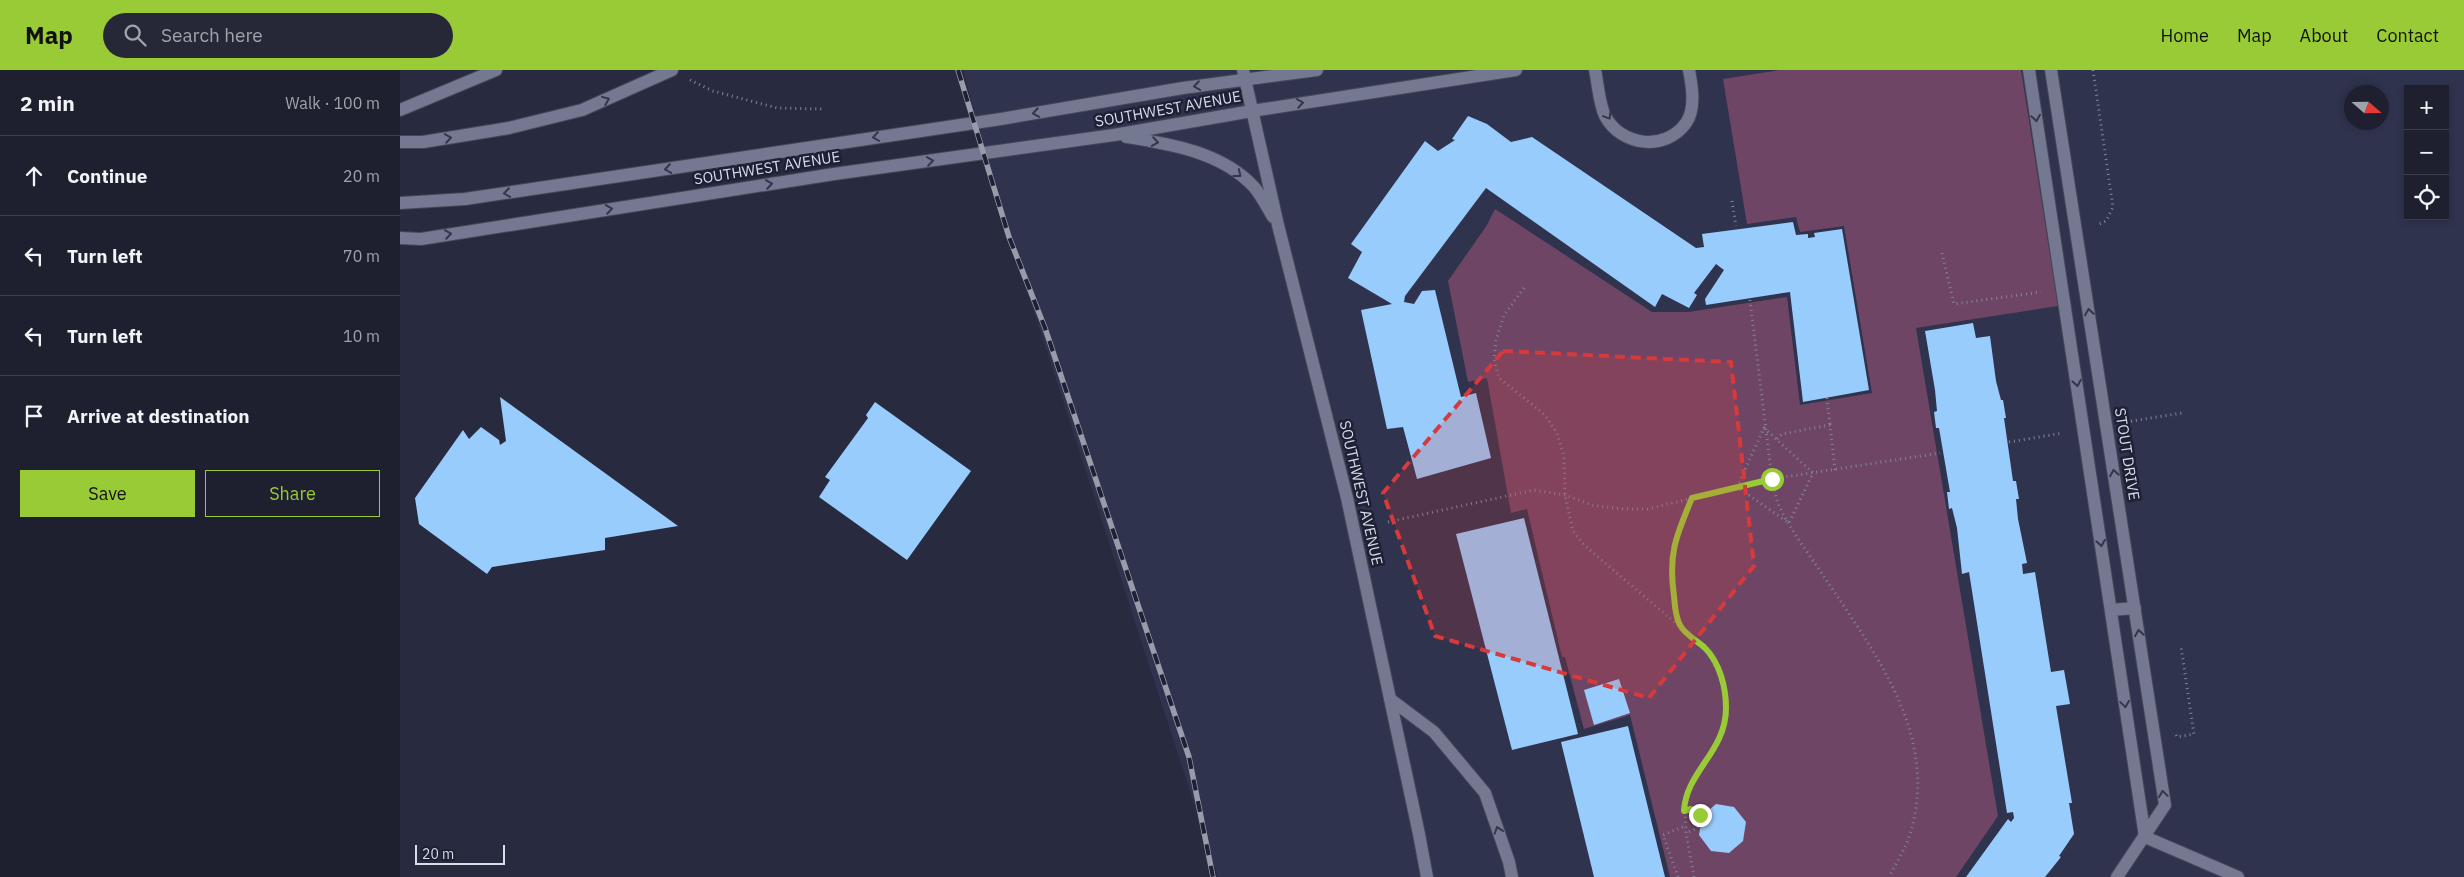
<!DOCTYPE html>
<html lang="en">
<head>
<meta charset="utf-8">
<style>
	body { margin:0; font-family:"IBM Plex Sans",sans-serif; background:#262837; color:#f1f3f6 }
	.controls { position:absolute; right:15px; top:15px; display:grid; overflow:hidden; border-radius:0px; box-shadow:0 2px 8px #0003 }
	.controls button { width:45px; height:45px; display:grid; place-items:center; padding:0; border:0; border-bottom:1px solid #3c3e4b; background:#1e202f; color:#f1f3f6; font:25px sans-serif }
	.compass { position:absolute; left:1944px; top:15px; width:45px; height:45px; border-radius:50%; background:#1e202f; box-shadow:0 2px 8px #0003; rotate:110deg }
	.scale { position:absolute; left:15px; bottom:12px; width:90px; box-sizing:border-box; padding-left:5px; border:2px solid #d8dbe8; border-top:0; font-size:14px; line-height:18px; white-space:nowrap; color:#d8dbe8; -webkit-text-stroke:4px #1e2135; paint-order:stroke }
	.stop { position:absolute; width:15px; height:15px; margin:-11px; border:4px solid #99cb36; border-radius:50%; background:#fff }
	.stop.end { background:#99cb36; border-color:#fff; box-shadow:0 1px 5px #0008 }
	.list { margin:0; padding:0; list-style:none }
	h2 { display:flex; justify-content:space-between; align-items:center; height:65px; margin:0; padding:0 20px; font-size:21px }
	h2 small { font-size:16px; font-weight:400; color:#a1a3aa }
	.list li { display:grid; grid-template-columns:32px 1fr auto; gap:15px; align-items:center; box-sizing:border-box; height:80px; padding:0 20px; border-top:1px solid #3c3e4b }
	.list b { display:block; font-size:19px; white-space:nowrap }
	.list em { font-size:16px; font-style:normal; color:#a1a3aa }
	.actions { display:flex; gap:10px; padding:15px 20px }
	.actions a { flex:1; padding:11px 0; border:1px solid #99cb36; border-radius:0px; text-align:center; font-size:18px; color:#99cb36 }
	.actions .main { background:#99cb36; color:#111 }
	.icon { flex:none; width:28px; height:28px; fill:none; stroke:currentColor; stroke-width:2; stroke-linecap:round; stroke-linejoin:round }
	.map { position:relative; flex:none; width:2064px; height:807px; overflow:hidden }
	header { display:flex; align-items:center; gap:30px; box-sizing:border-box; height:70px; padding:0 25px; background:#99cb36; color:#111 }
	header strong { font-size:24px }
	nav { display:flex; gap:28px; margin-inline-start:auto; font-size:18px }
	.search { width:350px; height:45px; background:#262837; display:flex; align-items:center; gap:12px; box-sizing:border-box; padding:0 18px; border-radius:28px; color:#a1a3aa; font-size:19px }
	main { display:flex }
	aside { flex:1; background:#1e202f }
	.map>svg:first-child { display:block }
	.built { fill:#2f334e; fill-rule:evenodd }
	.green { fill:#6f4565 }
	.building { fill:#98ccfc }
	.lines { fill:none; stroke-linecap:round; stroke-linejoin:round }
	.minor-casing { stroke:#454758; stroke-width:14 }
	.path { stroke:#828595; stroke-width:3; stroke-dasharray:1 4; stroke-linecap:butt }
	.minor { stroke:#747890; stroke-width:12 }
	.rail-casing { stroke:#989baa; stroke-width:5.5 }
	.rail { stroke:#1e2135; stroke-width:4; stroke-dasharray:11; stroke-linecap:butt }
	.oneway { stroke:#34374c }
	.route { stroke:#99cb36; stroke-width:6 }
	.marked { fill:#d63a3b; fill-opacity:0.2; stroke:#d63a3b; stroke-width:4; stroke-dasharray:10 6; stroke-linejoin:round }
	.labels { text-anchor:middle; stroke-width:5; stroke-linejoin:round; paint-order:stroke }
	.street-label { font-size:15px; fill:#d8dbe8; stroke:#1e2135 }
</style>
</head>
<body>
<header>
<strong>Map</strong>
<div class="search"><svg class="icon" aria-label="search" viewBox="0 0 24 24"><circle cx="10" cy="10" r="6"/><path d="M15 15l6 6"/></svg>Search here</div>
<nav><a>Home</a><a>Map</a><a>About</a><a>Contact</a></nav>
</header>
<main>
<aside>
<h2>2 min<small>Walk · 100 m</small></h2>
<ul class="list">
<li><svg class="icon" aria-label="ahead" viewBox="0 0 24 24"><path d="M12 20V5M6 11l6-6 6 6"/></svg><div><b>Continue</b></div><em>20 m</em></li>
<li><svg class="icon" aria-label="left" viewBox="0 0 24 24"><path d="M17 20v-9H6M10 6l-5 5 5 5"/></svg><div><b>Turn left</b></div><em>70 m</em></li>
<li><svg class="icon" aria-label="left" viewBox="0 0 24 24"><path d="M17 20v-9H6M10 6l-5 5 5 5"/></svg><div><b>Turn left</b></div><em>10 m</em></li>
<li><svg class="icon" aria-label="arrive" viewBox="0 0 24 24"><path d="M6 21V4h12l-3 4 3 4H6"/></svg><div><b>Arrive at destination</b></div></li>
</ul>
<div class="actions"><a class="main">Save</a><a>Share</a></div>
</aside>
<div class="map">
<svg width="2064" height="807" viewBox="0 0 2064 807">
	<rect width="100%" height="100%" fill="#282b3f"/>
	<path class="built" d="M563 0H2064V807H818L599 134ZM2008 19H2045V146H2008ZM1952 22H1982V52H1952Z"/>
	<path class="green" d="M1380 0H1621L1658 236 1516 258 1598 746 1556 807H1270L1230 645 1184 659 1165 587H1162L1127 439 1111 443 1087 308 1068 312 1048 211 1087 155 1095 139 1252 242H1288L1387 227 1400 335 1472 323 1444 156 1400 162 1396 147 1347 154 1323 9Z"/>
	<g class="building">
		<path d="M1068 46 1087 54 1111 72 1132 67 1296 178 1304 177 1302 164 1393 152 1396 165 1408 164V168L1415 167 1414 163 1442 159 1469 320 1403 332 1390 222 1306 235 1305 229 1324 200 1316 194 1294 223 1297 225 1289 238 1262 224 1255 237 1086 118 1005 226 1004 232 1014 234 1022 221 1035 220 1061 327 1076 323 1091 388 1017 409 1003 357 987 359 961 240 992 234 948 208 962 182 951 174 1025 71 1038 81 1055 70 1052 69Z"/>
		<path d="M1573 253 1576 268 1590 266 1596 311 1601 330H1603L1606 348H1604L1613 411H1616L1619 429H1616L1618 449 1627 493 1622 494 1623 504 1635 502 1651 602 1664 600 1670 634 1656 636 1672 733H1669L1674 764 1659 786 1661 787 1645 807H1566L1608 749 1611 752 1614 748 1613 742 1607 743 1569 502 1562 504 1557 458 1552 438 1549 439 1547 422H1550L1539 358H1536L1534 342 1537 341 1535 320 1525 261Z"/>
		<path d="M100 327 278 456 205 468V480L92 497 87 504 19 454 15 428 63 360 69 369 81 357 99 370 100 375 106 371Z"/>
		<path d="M475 332 571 401 507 490 419 427 430 410 425 407 468 348 466 345Z"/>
		<path d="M1124 448 1178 664 1112 680 1056 464Z"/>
		<path d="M1219 609 1230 643 1194 655 1184 620Z"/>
		<path d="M1228 656 1265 807H1194L1161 672Z"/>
		<path d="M1316 734 1334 737 1346 752 1343 771 1329 783 1311 781 1299 765 1302 746Z"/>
	</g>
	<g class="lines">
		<g class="minor-casing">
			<g id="minor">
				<path d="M843 0 878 155 947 428 1019 764 1027 807"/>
				<path d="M1195 0C1198 14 1199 33 1205 46 1221 76 1265 82 1286 53 1296 39 1292 16 1289 0"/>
				<path d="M1629 0 1745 767"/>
				<path d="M1651 0 1765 735 1717 807"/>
				<path d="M0 40 96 0"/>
				<path d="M726 67C770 74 822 82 854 117 861 125 867 137 873 147"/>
				<path d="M0 72H23L109 58 182 40 272 0"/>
				<path d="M0 133 65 129 601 49 783 18 917 0"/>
				<path d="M0 168 21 169 434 104 714 65 852 41 1116 0"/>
				<path d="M1711 540 1735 538"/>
				<path d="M990 629 1034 662 1085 723 1109 792 1112 807"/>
				<path d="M1745 767 1838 807"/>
			</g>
		</g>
		<g class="path">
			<path d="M1693 0 1713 137 1706 151 1697 155"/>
			<path d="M290 10 313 21 377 38 422 39"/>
			<path d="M1332 131 1336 156"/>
			<path d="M1542 183 1554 234 1641 222"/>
			<path d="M1124 218 1104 245 1096 270 1094 289 1099 308 1145 345 1157 363 1164 386 1165 425 1173 461 1184 475 1306 579 1325 617 1326 639 1324 657 1316 678 1293 711 1285 730 1286 763 1294 807"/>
			<path d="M1350 230 1372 409 1540 383"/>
			<path d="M1427 328 1430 355"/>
			<path d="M1726 352 1782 343"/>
			<path d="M1364 358 1413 403 1389 453 1337 417Z"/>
			<path d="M1377 369 1382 364 1430 355 1435 400"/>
			<path d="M1609 372 1663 363"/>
			<path d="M988 452 1134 420 1165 425 1192 435 1222 439H1248L1372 409C1374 418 1376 430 1380 438 1392 462 1408 483 1423 505 1476 585 1543 669 1508 770 1503 783 1495 795 1489 807"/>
			<path d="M1281 556C1262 507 1273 473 1292 428"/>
			<path d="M1776 665 1777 667 1794 664 1781 577"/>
			<path d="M1284 741 1291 739 1300 745 1298 758 1286 763"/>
			<path d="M1278 807 1263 765 1285 756"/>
		</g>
		<use href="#minor" class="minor"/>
		<g class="rail-casing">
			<path id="rail" d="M558 0 609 167 645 258 789 687 813 807"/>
		</g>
		<use href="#rail" class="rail"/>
	</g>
	<defs><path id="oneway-chevron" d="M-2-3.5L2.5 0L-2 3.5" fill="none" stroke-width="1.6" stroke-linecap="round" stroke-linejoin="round" transform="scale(1.25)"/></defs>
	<g class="oneway">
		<use href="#oneway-chevron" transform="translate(797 16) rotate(172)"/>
		<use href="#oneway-chevron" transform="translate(206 30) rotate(-22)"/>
		<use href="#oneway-chevron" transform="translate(900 33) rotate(-9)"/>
		<use href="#oneway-chevron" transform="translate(636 43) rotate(170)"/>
		<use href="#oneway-chevron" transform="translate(1208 46) rotate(59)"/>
		<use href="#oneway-chevron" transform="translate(1636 48) rotate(81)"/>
		<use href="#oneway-chevron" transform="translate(476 67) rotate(172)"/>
		<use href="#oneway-chevron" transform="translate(48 68) rotate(-9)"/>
		<use href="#oneway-chevron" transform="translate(755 72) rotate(9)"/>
		<use href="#oneway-chevron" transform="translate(530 91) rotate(-8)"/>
		<use href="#oneway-chevron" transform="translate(268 99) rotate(171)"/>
		<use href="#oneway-chevron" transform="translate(838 104) rotate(38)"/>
		<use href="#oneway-chevron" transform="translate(369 114) rotate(-9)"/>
		<use href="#oneway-chevron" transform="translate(107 123) rotate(172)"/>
		<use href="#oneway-chevron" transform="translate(209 139) rotate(-9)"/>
		<use href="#oneway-chevron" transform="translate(48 164) rotate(-9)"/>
		<use href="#oneway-chevron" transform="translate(1689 242) rotate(-99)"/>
		<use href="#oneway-chevron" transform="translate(1677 313) rotate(81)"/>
		<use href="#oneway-chevron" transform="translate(1714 403) rotate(-99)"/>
		<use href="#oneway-chevron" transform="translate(1701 473) rotate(81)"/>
		<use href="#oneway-chevron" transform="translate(1739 563) rotate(-99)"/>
		<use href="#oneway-chevron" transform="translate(1725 634) rotate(82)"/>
		<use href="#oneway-chevron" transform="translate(1763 724) rotate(-98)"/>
		<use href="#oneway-chevron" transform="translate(1098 760) rotate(-109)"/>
	</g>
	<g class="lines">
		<path class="route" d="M1300 745 1291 739 1284 741C1286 701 1326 682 1326 638 1326 618 1320 593 1305 578 1298 571 1285 565 1280 555 1275 546 1275 536 1274 526 1268 484 1276 466 1292 428L1372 409"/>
	</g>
	<path class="marked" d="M1103 281 1331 292 1354 496 1249 628 1035 566 983 423Z"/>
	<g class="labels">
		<g class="street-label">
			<text transform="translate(768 39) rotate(-10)" y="5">SOUTHWEST AVENUE</text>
			<text transform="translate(367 98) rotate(-9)" y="5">SOUTHWEST AVENUE</text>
			<text transform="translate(1727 384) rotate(81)" y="5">STOUT DRIVE</text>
			<text transform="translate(961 423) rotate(77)" y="5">SOUTHWEST AVENUE</text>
		</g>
	</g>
</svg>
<div class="controls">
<button>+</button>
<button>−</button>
<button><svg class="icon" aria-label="locate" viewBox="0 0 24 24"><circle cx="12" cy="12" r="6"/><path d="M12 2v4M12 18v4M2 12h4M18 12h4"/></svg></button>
</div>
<svg class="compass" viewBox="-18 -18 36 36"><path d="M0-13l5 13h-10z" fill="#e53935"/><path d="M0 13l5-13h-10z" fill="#a1a3aa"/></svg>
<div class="scale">20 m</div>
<div class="stop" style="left:1372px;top:409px"></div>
<div class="stop end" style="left:1300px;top:745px"></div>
</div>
</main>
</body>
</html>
